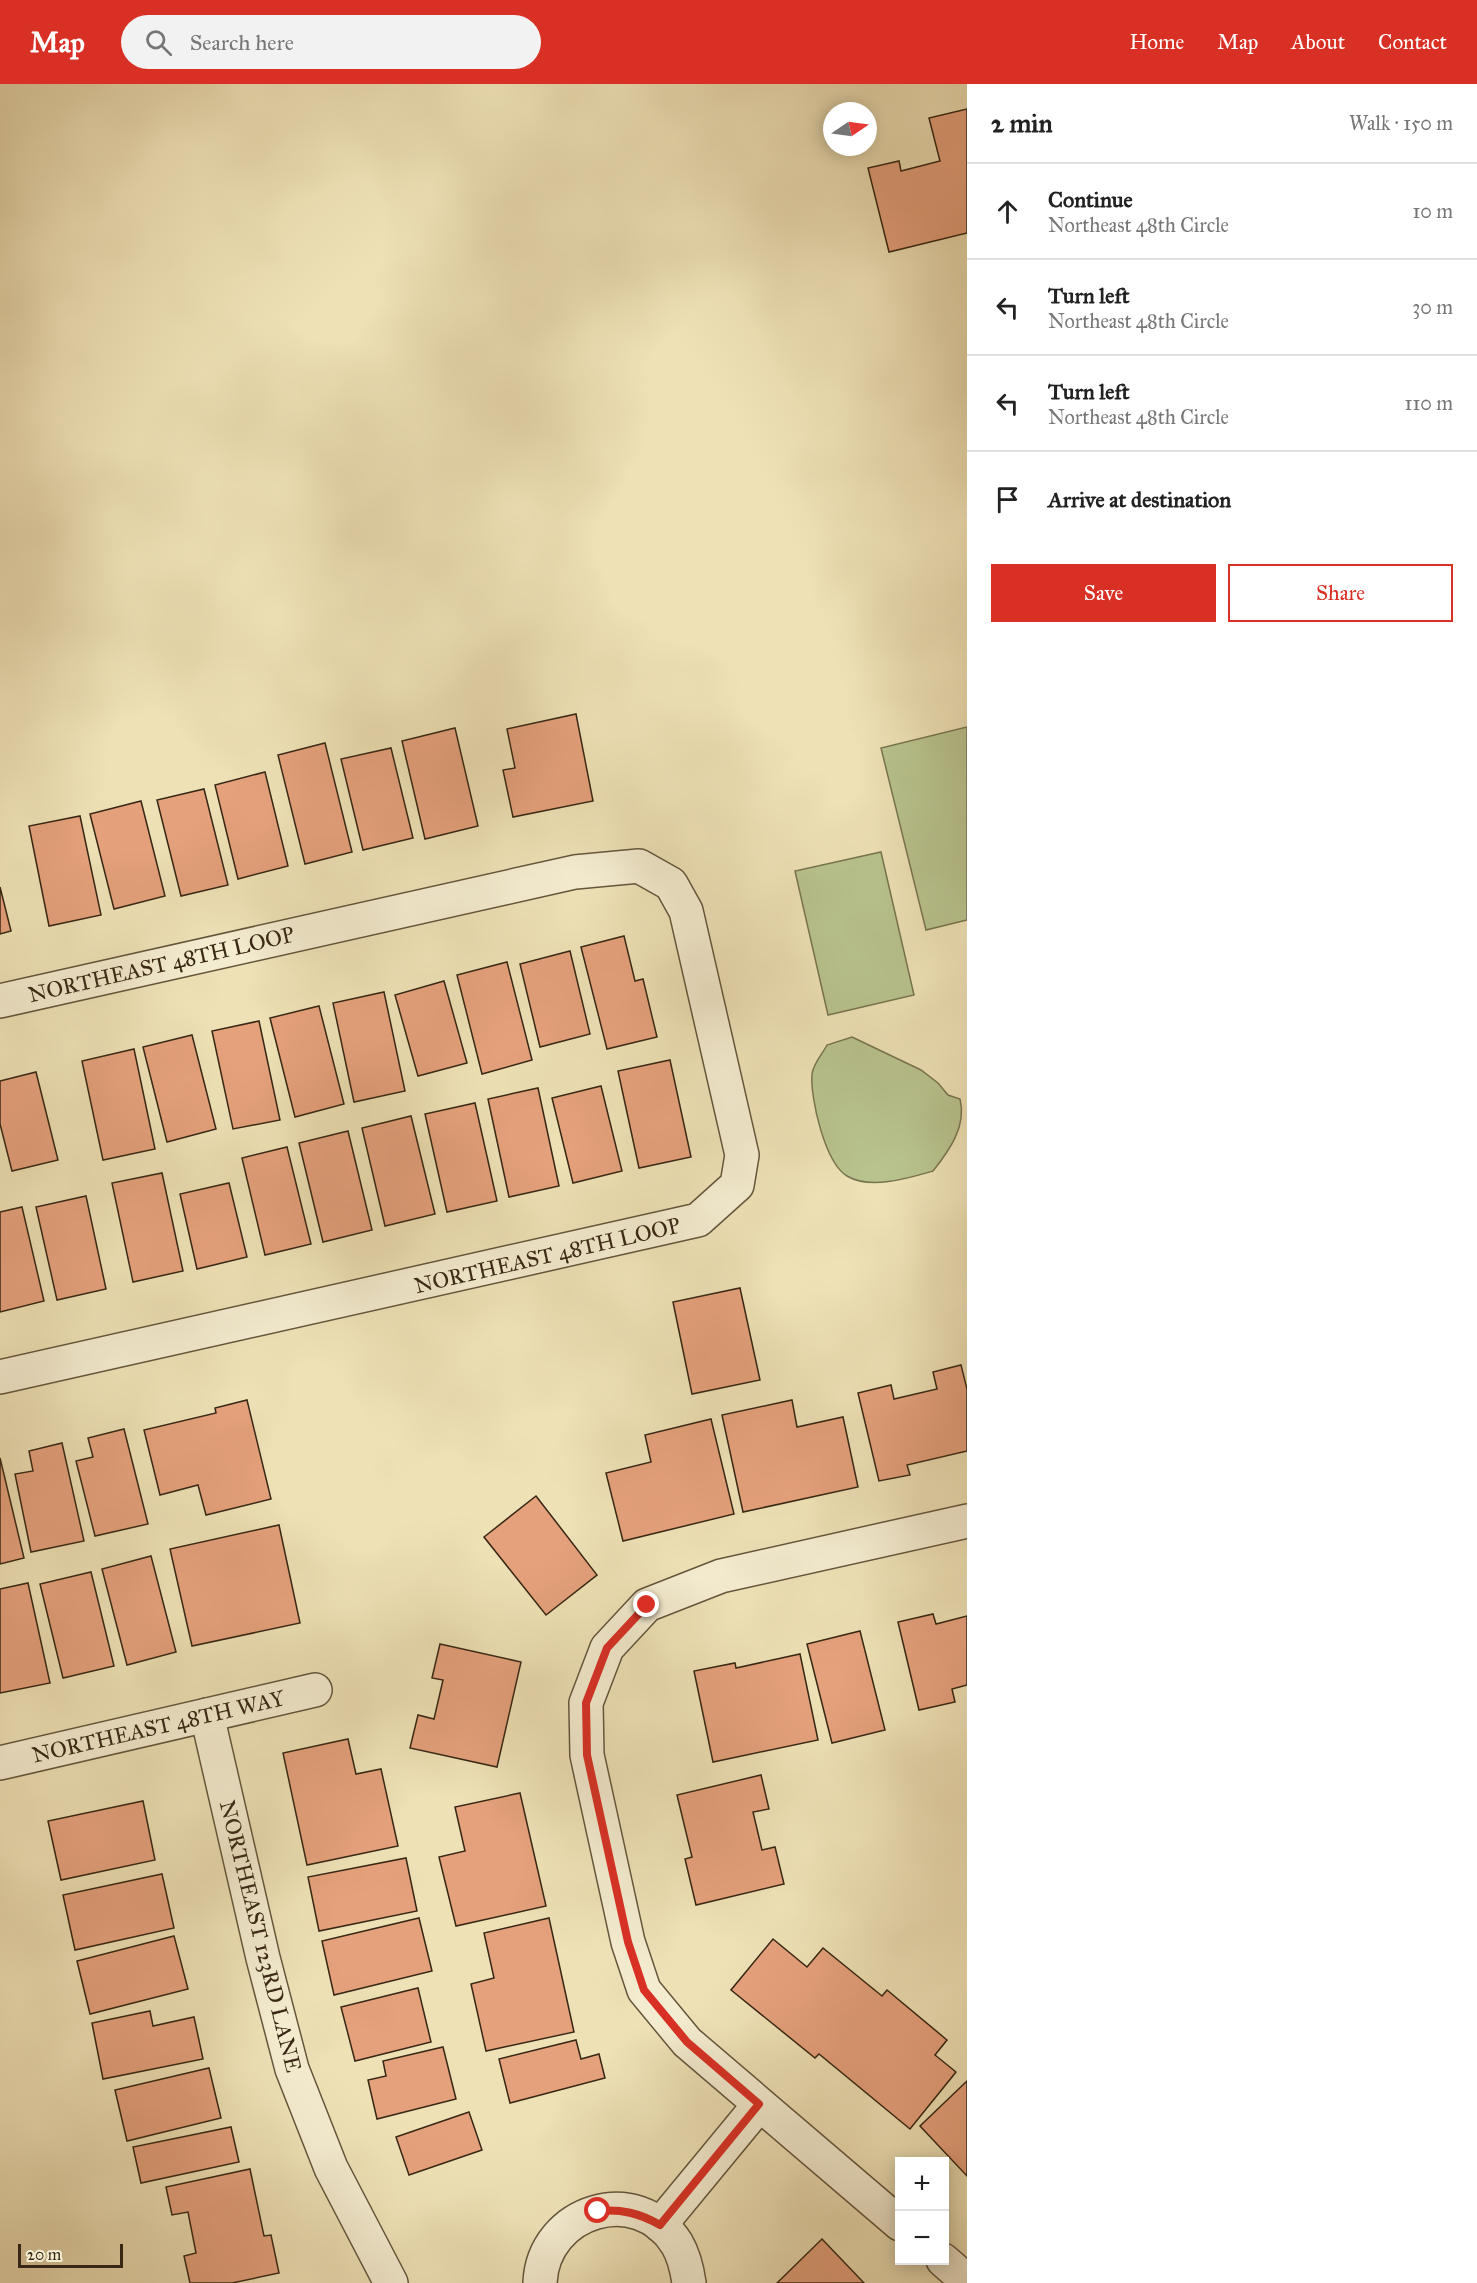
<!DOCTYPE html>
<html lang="en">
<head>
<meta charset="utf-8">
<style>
	body { margin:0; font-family:"IM FELL Great Primer",serif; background:#f2f2f2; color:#222 }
	.controls { position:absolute; right:18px; bottom:18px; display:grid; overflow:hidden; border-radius:0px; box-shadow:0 3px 15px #0003 }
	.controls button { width:54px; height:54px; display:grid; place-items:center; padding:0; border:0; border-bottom:2px solid #e0e0e0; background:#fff; color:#222; font:30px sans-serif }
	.compass { position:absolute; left:823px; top:18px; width:54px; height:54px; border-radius:50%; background:#fff; box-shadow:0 3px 15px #0003; rotate:77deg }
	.scale { position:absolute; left:18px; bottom:15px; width:105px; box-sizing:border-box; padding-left:6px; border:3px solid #372714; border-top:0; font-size:16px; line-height:21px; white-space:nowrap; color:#372714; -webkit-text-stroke:4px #f4ecd0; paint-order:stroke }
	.stop { position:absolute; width:18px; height:18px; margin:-14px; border:4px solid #d93025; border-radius:50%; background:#fff }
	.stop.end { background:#d93025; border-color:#fff; box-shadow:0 2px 6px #0008 }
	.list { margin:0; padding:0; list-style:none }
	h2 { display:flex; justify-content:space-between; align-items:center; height:78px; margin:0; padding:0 24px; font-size:26px }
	h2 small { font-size:20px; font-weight:400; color:#767676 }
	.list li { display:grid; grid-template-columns:39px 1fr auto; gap:18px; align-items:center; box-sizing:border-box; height:96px; padding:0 24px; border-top:2px solid #e0e0e0 }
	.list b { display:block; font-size:22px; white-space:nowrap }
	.list p { margin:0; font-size:20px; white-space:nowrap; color:#767676 }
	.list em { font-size:20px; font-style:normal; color:#767676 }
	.actions { display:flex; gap:12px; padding:18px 24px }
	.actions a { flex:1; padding:14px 0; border:2px solid #d93025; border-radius:0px; text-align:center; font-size:21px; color:#d93025 }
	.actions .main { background:#d93025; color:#fff }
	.icon { flex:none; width:33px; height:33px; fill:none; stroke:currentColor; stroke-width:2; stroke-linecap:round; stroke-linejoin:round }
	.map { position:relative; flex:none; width:967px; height:2199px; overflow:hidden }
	header { display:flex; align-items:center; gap:36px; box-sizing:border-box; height:84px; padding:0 30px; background:#d93025; color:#fff }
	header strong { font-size:28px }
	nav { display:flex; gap:33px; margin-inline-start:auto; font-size:21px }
	.search { width:420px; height:54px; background:#f2f2f2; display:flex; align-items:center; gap:15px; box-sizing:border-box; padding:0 21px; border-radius:33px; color:#767676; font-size:22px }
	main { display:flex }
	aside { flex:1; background:#fff }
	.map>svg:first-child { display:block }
	.green { fill:#b8c38e; stroke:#787551; stroke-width:1.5 }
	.building { fill:#e5a17c; stroke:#372714; stroke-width:1.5 }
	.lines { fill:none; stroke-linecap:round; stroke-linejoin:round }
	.minor-casing { stroke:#65563c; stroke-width:36 }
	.minor { stroke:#f4ecd0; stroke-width:33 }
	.route { stroke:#d93025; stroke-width:8 }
	.labels { text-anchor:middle; stroke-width:4.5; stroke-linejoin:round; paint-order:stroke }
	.street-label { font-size:22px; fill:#372714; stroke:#f4ecd0 }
</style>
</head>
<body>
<header>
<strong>Map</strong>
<div class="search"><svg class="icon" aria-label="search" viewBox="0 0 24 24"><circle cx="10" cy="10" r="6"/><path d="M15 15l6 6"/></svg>Search here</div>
<nav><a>Home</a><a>Map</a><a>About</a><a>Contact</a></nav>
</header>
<main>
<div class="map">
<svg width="967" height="2199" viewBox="0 0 967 2199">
	<rect width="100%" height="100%" fill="#eee1b6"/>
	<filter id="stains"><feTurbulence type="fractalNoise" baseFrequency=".00333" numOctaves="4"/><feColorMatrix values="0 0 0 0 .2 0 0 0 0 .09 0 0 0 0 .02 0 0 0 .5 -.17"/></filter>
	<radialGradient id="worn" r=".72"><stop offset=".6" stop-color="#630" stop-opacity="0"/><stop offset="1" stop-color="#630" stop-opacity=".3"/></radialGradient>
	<g class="green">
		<path d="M967 643V836L926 846 881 664Z"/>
		<path d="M881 768 914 911 828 931 795 787Z"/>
		<path d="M852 953 921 986 938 999 948 1011 960 1015C967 1042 949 1067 933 1087 909 1094 870 1106 847 1092 825 1079 810 1014 812 990 813 980 823 969 827 961Z"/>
	</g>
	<g class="building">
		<path d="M967 25V149L889 168 868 84 899 77 901 87 940 77 929 34Z"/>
		<path d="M576 630 593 717 513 733 503 686 515 684 507 645Z"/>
		<path d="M455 644 478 742 425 755 402 657Z"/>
		<path d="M325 659 352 768 305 780 278 671Z"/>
		<path d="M391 664 413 754 363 766 341 675Z"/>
		<path d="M265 688 288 782 238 795 215 701Z"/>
		<path d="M204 705 228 801 181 812 157 716Z"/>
		<path d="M141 717 165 812 114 825 90 730Z"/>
		<path d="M80 732 101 831 49 842 29 742Z"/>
		<path d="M0 803 11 847 0 850Z"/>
		<path d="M624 852 635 897 643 895 657 953 607 965 581 863Z"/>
		<path d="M570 867 590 950 540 963 520 880Z"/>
		<path d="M507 878 532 976 482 990 457 891Z"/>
		<path d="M444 897 467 979 418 992 395 911Z"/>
		<path d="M384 908 405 1007 354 1018 333 919Z"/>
		<path d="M319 922 344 1020 295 1033 270 934Z"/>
		<path d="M259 937 280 1036 233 1045 212 947Z"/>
		<path d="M192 951 216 1045 167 1058 143 963Z"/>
		<path d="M134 965 155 1065 103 1076 82 977Z"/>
		<path d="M670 976 691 1073 639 1084 618 987Z"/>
		<path d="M36 988 58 1076 12 1087 0 1040V997Z"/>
		<path d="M601 1002 622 1087 573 1099 552 1014Z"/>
		<path d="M538 1004 559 1102 509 1113 488 1015Z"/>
		<path d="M475 1019 497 1117 447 1128 425 1030Z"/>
		<path d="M411 1032 435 1130 385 1142 362 1044Z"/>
		<path d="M348 1047 372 1146 323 1158 299 1059Z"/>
		<path d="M287 1063 311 1160 265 1171 242 1074Z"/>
		<path d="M162 1089 183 1187 133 1198 112 1099Z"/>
		<path d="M229 1099 247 1173 197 1185 180 1110Z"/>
		<path d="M86 1112 106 1205 57 1216 36 1123Z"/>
		<path d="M22 1123 44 1217 0 1228V1128Z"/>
		<path d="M740 1204 760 1296 692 1310 673 1218Z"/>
		<path d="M961 1281 967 1305V1367L907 1381 910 1391 879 1397 858 1309 891 1301 894 1315 937 1305 933 1288Z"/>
		<path d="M247 1316 271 1415 206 1431 198 1401 160 1411 144 1346 216 1329 215 1324Z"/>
		<path d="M792 1316 797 1343 843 1333 858 1403 743 1428 722 1331Z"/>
		<path d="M711 1335 734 1430 623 1457 606 1389 651 1378 645 1351Z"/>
		<path d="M124 1345 148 1440 95 1452 76 1377 93 1373 88 1354Z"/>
		<path d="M62 1359 84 1457 31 1468 15 1390 33 1387 29 1367Z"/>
		<path d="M0 1374 24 1474 0 1480Z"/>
		<path d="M536 1412 597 1491 546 1531 484 1453Z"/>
		<path d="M279 1441 300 1539 192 1562 170 1465Z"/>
		<path d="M151 1472 176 1568 127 1581 102 1485Z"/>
		<path d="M91 1488 114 1582 63 1594 40 1500Z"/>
		<path d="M28 1499 50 1599 0 1609V1505Z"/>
		<path d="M933 1530 936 1540 967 1532V1601L952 1605 955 1618 919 1626 898 1538Z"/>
		<path d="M860 1547 885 1646 832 1659 807 1560Z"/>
		<path d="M440 1560 521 1578 497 1683 410 1664 418 1631 434 1635 443 1596 432 1594Z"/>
		<path d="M800 1570 818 1656 713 1678 694 1587 735 1579 736 1584Z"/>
		<path d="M348 1655 356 1690 381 1685 398 1762 307 1781 283 1669Z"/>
		<path d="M761 1691 769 1725 753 1728 762 1766 775 1763 784 1800 696 1821 685 1775 692 1773 677 1711Z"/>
		<path d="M520 1709 546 1822 456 1842 439 1773 465 1767 455 1723Z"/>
		<path d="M143 1717 155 1776 61 1796 48 1737Z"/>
		<path d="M406 1774 417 1827 319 1847 308 1793Z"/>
		<path d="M162 1790 174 1844 75 1866 63 1811Z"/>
		<path d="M419 1834 432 1887 334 1911 322 1857Z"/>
		<path d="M549 1834 574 1948 486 1967 471 1900 494 1894 484 1849Z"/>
		<path d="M174 1852 188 1905 90 1930 77 1877Z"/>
		<path d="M773 1855 807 1883 823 1864 882 1912 887 1906 947 1956 935 1971 956 1988 910 2045 819 1970 815 1974 731 1906Z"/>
		<path d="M418 1904 431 1958 355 1977 341 1923Z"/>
		<path d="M150 1927 153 1942 194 1933 203 1975 103 1995 92 1939Z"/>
		<path d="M576 1956 581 1975 599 1970 605 1994 510 2019 499 1975Z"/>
		<path d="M443 1963 456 2015 377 2035 368 1996 386 1992 383 1977Z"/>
		<path d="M209 1984 221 2034 127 2057 115 2006Z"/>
		<path d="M967 1997V2092L920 2042Z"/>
		<path d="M469 2028 482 2066 409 2091 396 2053Z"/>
		<path d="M231 2043 239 2078 141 2099 133 2063Z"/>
		<path d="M250 2085 264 2152 271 2151 279 2189 232 2199H190L184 2172 196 2169 188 2128 172 2131 166 2103Z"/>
		<path d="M822 2155 864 2199H777Z"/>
	</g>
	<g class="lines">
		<g class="minor-casing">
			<g id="minor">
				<path d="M0 917 575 788 639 782 671 800 686 827 742 1071 737 1101 698 1136 0 1293"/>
				<path d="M207 1631 263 1874 292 1985 331 2084 391 2199"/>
				<path d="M0 1679 315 1606"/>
				<path d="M900 2140 687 1958 644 1906 628 1858 587 1671 586 1619 607 1564 647 1521 721 1492 967 1437"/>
				<path d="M660 2141 759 2021"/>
				<path d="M943 2176 967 2197"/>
				<path d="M540 2199C543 2126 638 2097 677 2160 684 2172 687 2185 689 2199"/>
			</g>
		</g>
		<use href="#minor" class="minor"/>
	</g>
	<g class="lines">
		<path class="route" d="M598 2127C622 2125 639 2129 660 2141L759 2020 687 1958 644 1906 628 1858 587 1671 586 1619 607 1564 647 1521"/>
	</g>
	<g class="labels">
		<g class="street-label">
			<text transform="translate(161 880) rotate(-13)" y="8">NORTHEAST 48TH LOOP</text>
			<text transform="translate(547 1171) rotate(-13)" y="8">NORTHEAST 48TH LOOP</text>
			<text transform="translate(158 1642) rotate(-13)" y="8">NORTHEAST 48TH WAY</text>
			<text transform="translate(261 1852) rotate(76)" y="8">NORTHEAST 123RD LANE</text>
		</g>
	</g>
	<rect width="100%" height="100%" filter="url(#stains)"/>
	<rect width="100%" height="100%" fill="url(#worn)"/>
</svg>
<div class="controls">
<button>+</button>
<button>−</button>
</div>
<svg class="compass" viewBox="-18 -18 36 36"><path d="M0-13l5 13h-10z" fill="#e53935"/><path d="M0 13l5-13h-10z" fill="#767676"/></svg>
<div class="scale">20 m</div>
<div class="stop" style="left:598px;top:2127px"></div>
<div class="stop end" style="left:647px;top:1521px"></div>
</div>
<aside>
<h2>2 min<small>Walk · 150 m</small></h2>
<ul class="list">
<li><svg class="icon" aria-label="ahead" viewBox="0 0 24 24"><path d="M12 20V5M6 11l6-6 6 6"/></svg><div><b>Continue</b><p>Northeast 48th Circle</p></div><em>10 m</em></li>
<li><svg class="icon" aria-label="left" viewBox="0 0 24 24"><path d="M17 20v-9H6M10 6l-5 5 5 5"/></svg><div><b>Turn left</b><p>Northeast 48th Circle</p></div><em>30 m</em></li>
<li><svg class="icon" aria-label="left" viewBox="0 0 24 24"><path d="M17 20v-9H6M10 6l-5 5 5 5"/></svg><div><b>Turn left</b><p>Northeast 48th Circle</p></div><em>110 m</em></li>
<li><svg class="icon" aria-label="arrive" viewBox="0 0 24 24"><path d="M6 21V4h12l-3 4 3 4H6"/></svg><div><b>Arrive at destination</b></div></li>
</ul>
<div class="actions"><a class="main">Save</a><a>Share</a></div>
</aside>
</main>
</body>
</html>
